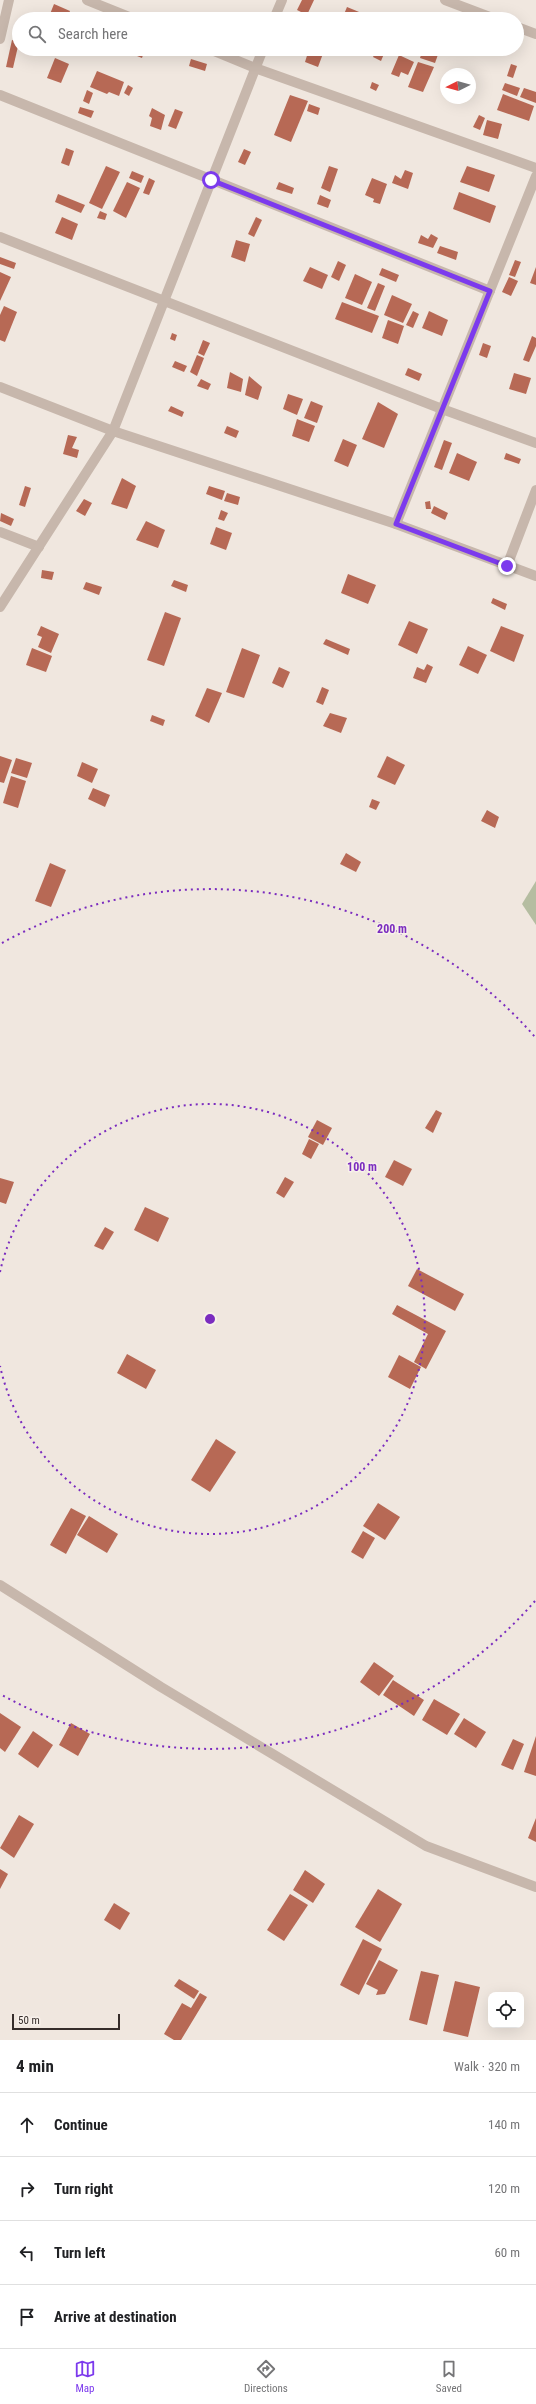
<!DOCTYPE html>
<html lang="en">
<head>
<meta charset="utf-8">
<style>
	body { margin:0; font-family:"Roboto Condensed",sans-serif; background:#f6f6f6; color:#202124 }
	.controls { position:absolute; right:12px; bottom:12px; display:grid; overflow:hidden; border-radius:8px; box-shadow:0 4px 16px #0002 }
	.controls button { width:36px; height:36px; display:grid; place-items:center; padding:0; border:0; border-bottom:1px solid #e0e0e0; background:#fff; color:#202124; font:20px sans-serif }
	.compass { position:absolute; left:440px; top:68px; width:36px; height:36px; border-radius:50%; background:#fff; box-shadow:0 4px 16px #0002; rotate:264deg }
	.scale { position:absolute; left:12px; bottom:10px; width:108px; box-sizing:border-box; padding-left:4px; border:2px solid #362d2a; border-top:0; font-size:11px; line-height:14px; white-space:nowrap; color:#362d2a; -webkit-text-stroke:3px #f8f1eb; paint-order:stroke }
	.stop { position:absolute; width:12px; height:12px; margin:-9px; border:3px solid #7c3aed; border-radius:50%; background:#fff }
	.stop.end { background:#7c3aed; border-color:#fff; box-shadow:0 1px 4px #0008 }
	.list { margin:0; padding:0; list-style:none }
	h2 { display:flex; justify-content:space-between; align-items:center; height:52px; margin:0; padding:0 16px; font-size:17px }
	h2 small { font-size:13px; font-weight:400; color:#757577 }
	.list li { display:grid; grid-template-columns:26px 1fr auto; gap:12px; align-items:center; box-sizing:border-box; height:64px; padding:0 16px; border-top:1px solid #e0e0e0 }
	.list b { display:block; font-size:15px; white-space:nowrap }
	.list em { font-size:13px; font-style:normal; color:#757577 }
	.icon { flex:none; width:22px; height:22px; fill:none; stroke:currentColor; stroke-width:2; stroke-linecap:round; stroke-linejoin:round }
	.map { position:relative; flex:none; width:536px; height:2040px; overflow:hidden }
	.search { position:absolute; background:#fff; box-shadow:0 4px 16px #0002; left:12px; right:12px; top:12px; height:44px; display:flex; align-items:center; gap:10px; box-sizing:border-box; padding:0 14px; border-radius:22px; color:#757577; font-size:15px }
	.sheet { height:308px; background:#fff }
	nav { display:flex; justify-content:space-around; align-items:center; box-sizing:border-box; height:56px; border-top:1px solid #e0e0e0; background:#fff; font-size:11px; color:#757577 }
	nav a { display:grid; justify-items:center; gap:2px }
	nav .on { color:#7c3aed }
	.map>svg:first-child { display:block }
	.green { fill:#b5bda1 }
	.building { fill:#b76955 }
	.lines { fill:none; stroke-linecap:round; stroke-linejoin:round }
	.street { stroke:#c7b7ac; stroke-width:10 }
	.route { stroke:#7c3aed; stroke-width:5 }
	.ring { fill:none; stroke:#7b2cbf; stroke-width:2; stroke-dasharray:2 4 }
	.centre { fill:#7b2cbf; stroke:#f8f1eb; stroke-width:2 }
	.ring-label { font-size:12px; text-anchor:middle; font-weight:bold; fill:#7b2cbf; stroke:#f8f1eb; stroke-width:3; stroke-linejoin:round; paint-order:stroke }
</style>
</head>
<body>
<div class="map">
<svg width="536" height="2040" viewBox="0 0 536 2040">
	<rect width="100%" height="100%" fill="#f0e7df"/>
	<path class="green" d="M536 881V925L522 904Z"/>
	<g class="building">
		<path d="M302 0H314L307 15 297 10Z"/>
		<path d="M54 4 70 11 67 19H48Z"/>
		<path d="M347 7 364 14 361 19H342Z"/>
		<path d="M191 12 207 19H188Z"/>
		<path d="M12 40 19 42 13 68 6 67Z"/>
		<path d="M139 49H145L142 58 137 56Z"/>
		<path d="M309 49 324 51 318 67 305 62Z"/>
		<path d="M377 49H386L381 61 373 57Z"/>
		<path d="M423 49H440L435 63 420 58Z"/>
		<path d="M399 55 414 62 408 75 401 72 399 77 391 74Z"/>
		<path d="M55 58 69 64 61 83 47 78Z"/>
		<path d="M191 59 207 64 205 71 189 66Z"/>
		<path d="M418 62 434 67 423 92 408 87Z"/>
		<path d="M511 64 517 66 513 78 507 76Z"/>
		<path d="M97 71 124 82 119 96 109 92 107 94 90 87Z"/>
		<path d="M372 82 379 85 376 91 370 88Z"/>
		<path d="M505 83 520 88 517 96 502 90Z"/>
		<path d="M128 85 133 88 129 96 124 93Z"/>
		<path d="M524 88 536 92V103L520 97Z"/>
		<path d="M87 90 93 93 89 104 83 101Z"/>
		<path d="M503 94 534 106 529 121 497 110Z"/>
		<path d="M290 95 308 101 291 142 274 135Z"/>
		<path d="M309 104 320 108 318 115 307 111Z"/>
		<path d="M80 107 94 111 91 118 78 113Z"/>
		<path d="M152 108 165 115 161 130 150 126 152 118 149 116Z"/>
		<path d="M175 109 183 112 176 129 168 126Z"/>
		<path d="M479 115 485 118 480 130 473 127Z"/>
		<path d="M487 120 502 124 498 139 483 135Z"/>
		<path d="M66 148 74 151 69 166 61 163Z"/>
		<path d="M244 149 251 152 245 165 238 162Z"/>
		<path d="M106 166 120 172 102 209 89 203Z"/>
		<path d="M329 166 338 169 330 192 321 188Z"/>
		<path d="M467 166 495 175 489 192 460 182Z"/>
		<path d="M405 170 413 173 408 189 392 183 395 175 401 179Z"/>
		<path d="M132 171 144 176 141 183 129 178Z"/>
		<path d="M149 178 155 181 149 195 143 193Z"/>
		<path d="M372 178 387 184 380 204 373 202 374 199 365 195Z"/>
		<path d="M127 182 140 188 126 218 113 211Z"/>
		<path d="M279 182 294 188 292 194 276 189Z"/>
		<path d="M459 192 496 206 490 223 453 209Z"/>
		<path d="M58 194 85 205 81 213 55 202Z"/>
		<path d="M320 195 331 200 328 208 317 204Z"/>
		<path d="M100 211 107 214 105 220 97 218Z"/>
		<path d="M62 217 78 224 72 240 55 233Z"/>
		<path d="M256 217 262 220 254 237 248 234Z"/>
		<path d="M431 234 438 238 433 248 418 243 421 235 428 239Z"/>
		<path d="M236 240 250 244 245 262 231 257Z"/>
		<path d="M440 246 458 252 456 260 437 253Z"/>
		<path d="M0 257 16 263 14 269 0 264Z"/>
		<path d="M515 260 521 262 515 277 509 275Z"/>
		<path d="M338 261 346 265 339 281 331 277Z"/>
		<path d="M310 267 328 275 322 289 303 281Z"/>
		<path d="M536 267V285L530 283Z"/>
		<path d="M382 268 399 275 396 282 379 275Z"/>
		<path d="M0 272 11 277 0 301Z"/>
		<path d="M355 274 372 282 362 305 345 298Z"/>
		<path d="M509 277 518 281 511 296 502 292Z"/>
		<path d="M378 283 385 286 375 311 367 308Z"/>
		<path d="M392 295 412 304 403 323 384 315Z"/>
		<path d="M342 302 379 316 372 333 335 319Z"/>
		<path d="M4 306 17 312 5 342 0 340V315Z"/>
		<path d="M413 311 419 314 413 328 406 325Z"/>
		<path d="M429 311 448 320 442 336 422 328Z"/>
		<path d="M388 320 404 326 398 344 382 338Z"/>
		<path d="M172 333 177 335 175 341 170 339Z"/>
		<path d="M532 336 536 338V346L529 362 523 360Z"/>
		<path d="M203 340 210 343 204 356 198 353Z"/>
		<path d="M483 343 491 346 487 358 479 355Z"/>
		<path d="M197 355 204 358 197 376 190 372Z"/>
		<path d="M175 361 187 366 184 372 172 367Z"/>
		<path d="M408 368 422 374 419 381 405 375Z"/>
		<path d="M230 372 243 379 241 392 227 388Z"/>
		<path d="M514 373 531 378 526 394 509 389Z"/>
		<path d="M249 376 262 387 258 400 245 395Z"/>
		<path d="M201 379 211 384 208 390 197 386Z"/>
		<path d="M288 394 303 399 297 415 283 409Z"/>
		<path d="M311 401 323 406 317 423 304 418Z"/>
		<path d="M378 402 398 414 384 448 362 439Z"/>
		<path d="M171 406 184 412 182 417 168 411Z"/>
		<path d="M297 419 315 426 309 442 292 436Z"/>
		<path d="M227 426 239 431 236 438 224 433Z"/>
		<path d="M68 435 77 437 72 448 79 450 77 458 63 454Z"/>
		<path d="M343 439 357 445 348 467 334 461Z"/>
		<path d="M444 440 452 443 442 470 434 467Z"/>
		<path d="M457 453 477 462 469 481 449 473Z"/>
		<path d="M506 453 521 459 519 464 504 459Z"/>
		<path d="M122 478 136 486 127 509 111 504Z"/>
		<path d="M25 486 31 488 25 507 19 505Z"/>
		<path d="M209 486 225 491 222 500 206 494Z"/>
		<path d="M227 493 240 497 238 505 224 501Z"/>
		<path d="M84 499 92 503 85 516 76 511Z"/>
		<path d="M430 501 431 509H426L425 502Z"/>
		<path d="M434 506 448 513 445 520 431 513Z"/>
		<path d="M221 510 228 513 224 521 218 519Z"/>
		<path d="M1 513 14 519 11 526 0 521Z"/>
		<path d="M146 521 165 530 158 548 136 540Z"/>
		<path d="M216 527 232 533 226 550 210 544Z"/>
		<path d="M42 570 54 572 52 580 41 578Z"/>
		<path d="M348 574 376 585 368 604 341 593Z"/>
		<path d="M174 580 188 585 186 592 171 586Z"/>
		<path d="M86 582 102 587 99 595 83 589Z"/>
		<path d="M493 598 507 604 505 610 491 603Z"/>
		<path d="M165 612 181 618 164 666 147 660Z"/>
		<path d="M409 621 428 629 417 654 398 645Z"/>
		<path d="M41 626 59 634 51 653 38 647 42 637 37 635Z"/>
		<path d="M501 626 524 635 514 662 490 651Z"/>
		<path d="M326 639 350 649 348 655 323 644Z"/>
		<path d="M468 646 487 655 478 674 459 665Z"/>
		<path d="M32 648 52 656 46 672 26 665Z"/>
		<path d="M242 648 260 655 244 698 226 692Z"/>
		<path d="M427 664 433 667 426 683 413 678 417 667 424 670Z"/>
		<path d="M279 667 290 672 283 688 272 683Z"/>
		<path d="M322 687 329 690 323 705 316 702Z"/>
		<path d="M207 688 222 693 209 723 195 716Z"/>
		<path d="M330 713 347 718 341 733 323 726Z"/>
		<path d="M152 715 165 720 163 726 150 721Z"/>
		<path d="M0 756 12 760 4 783 0 782Z"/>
		<path d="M387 756 405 765 395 785 377 777Z"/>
		<path d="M16 758 32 763 27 778 11 773Z"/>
		<path d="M82 762 98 769 92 783 77 776Z"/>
		<path d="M11 776 26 781 18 808 3 803Z"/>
		<path d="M93 788 110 795 105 807 88 799Z"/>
		<path d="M372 799 380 802 376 810 369 807Z"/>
		<path d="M487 810 499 817 495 828 481 821Z"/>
		<path d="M346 853 361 862 356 872 340 864Z"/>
		<path d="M50 863 66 870 51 907 35 901Z"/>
		<path d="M436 1110 442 1113 433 1133 425 1128Z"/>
		<path d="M317 1120 332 1128 323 1145 308 1137Z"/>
		<path d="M309 1139 319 1144 311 1159 302 1154Z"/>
		<path d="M394 1160 412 1169 403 1186 385 1177Z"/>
		<path d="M285 1177 294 1182 284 1198 276 1193Z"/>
		<path d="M0 1178 14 1182 6 1204 0 1202Z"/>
		<path d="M145 1207 169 1218 158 1242 134 1230Z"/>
		<path d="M105 1227 114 1232 103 1250 94 1246Z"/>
		<path d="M417 1269 464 1294 455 1311 408 1286Z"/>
		<path d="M397 1305 446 1331 426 1369 414 1362 428 1334 392 1314Z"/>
		<path d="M127 1354 156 1370 146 1389 117 1373Z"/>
		<path d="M399 1355 421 1367 410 1389 388 1377Z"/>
		<path d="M216 1439 236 1452 210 1492 191 1480Z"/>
		<path d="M378 1503 400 1517 385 1540 363 1526Z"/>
		<path d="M71 1508 86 1516 66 1554 50 1545Z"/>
		<path d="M89 1516 118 1534 107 1553 77 1535Z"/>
		<path d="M363 1531 375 1538 363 1559 351 1552Z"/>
		<path d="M374 1662 394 1676 379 1696 360 1682Z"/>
		<path d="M393 1680 424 1700 414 1716 383 1695Z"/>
		<path d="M434 1699 460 1714 447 1735 422 1720Z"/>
		<path d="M0 1713 21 1727 5 1752 0 1748Z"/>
		<path d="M464 1718 486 1732 476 1748 454 1734Z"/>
		<path d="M71 1723 90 1734 78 1756 59 1745Z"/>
		<path d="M33 1731 53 1745 38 1768 18 1754Z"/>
		<path d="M536 1736V1776L524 1772Z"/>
		<path d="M513 1739 524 1744 513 1770 501 1765Z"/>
		<path d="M19 1815 34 1824 14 1858 0 1848Z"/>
		<path d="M536 1818V1842L528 1838Z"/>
		<path d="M0 1869 8 1874 0 1889Z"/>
		<path d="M305 1870 325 1884 313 1903 293 1890Z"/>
		<path d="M378 1889 402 1904 380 1942 355 1927Z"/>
		<path d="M290 1894 308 1905 284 1941 267 1930Z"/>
		<path d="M114 1903 130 1913 120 1930 104 1920Z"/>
		<path d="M363 1939 382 1949 359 1995 340 1985Z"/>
		<path d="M379 1960 398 1970 385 1994 376 1995 378 1990 366 1984Z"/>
		<path d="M421 1971 439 1975 427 2025 409 2020Z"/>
		<path d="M179 1979 199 1991 194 1999 174 1986Z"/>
		<path d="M455 1981 480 1987 468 2037 443 2031Z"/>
		<path d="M200 1993 207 1997 181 2040H174L164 2034 182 2003 191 2008Z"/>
	</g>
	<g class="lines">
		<g class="street">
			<path d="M87 0 134 19"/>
			<path d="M445 0 495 19"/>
			<path d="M274 19 282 0"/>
			<path d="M517 27 536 34"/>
			<path d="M0 39 9 0"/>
			<path d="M209 49 255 68 536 168"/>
			<path d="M0 95 490 291"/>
			<path d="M0 237 442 409 536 443"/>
			<path d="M0 387 113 431 396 524 536 576"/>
			<path d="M396 524 536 176"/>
			<path d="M0 532 39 547"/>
			<path d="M507 566 536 490"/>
			<path d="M0 607 113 431 263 49"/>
			<path d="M0 1585 161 1687 426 1846 536 1887"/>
		</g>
	</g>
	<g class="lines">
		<path class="route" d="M211 180 490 291 396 524 507 566"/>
	</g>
	<g class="ring">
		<path d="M0 1272A215 215 0 1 1 0 1366"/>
		<path d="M535 1601A430 430 0 0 1 2 1695M2 943A430 430 0 0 1 535 1037"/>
	</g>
	<circle cx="210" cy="1319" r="6" class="centre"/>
	<g class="ring-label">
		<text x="392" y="933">200 m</text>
		<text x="362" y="1171">100 m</text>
	</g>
</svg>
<div class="controls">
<button><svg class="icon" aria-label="locate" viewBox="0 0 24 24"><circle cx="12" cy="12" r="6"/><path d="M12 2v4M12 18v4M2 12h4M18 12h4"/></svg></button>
</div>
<svg class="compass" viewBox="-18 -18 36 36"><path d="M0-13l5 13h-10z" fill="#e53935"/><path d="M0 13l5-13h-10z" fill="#757577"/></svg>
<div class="scale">50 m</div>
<div class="stop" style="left:211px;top:180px"></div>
<div class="stop end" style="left:507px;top:566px"></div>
<div class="search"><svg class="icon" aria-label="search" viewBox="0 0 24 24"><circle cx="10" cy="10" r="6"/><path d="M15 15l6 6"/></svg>Search here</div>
</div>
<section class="sheet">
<h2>4 min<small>Walk · 320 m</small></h2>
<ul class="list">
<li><svg class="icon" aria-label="ahead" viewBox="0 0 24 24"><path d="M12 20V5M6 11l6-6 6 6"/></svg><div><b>Continue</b></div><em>140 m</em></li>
<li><svg class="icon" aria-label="right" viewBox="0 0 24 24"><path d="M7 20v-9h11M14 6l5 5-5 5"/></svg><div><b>Turn right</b></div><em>120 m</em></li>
<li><svg class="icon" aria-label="left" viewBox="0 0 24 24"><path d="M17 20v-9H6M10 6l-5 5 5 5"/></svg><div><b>Turn left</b></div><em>60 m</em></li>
<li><svg class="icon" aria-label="arrive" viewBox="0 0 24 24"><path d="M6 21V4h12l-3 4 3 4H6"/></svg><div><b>Arrive at destination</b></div></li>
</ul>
</section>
<nav>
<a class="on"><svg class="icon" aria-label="map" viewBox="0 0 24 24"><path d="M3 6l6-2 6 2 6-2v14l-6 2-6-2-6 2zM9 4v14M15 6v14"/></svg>Map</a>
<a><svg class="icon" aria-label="directions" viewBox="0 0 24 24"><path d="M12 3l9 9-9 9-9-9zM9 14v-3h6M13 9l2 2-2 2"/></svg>Directions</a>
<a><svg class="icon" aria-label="saved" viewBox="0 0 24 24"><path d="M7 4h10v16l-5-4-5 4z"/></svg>Saved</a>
</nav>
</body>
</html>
